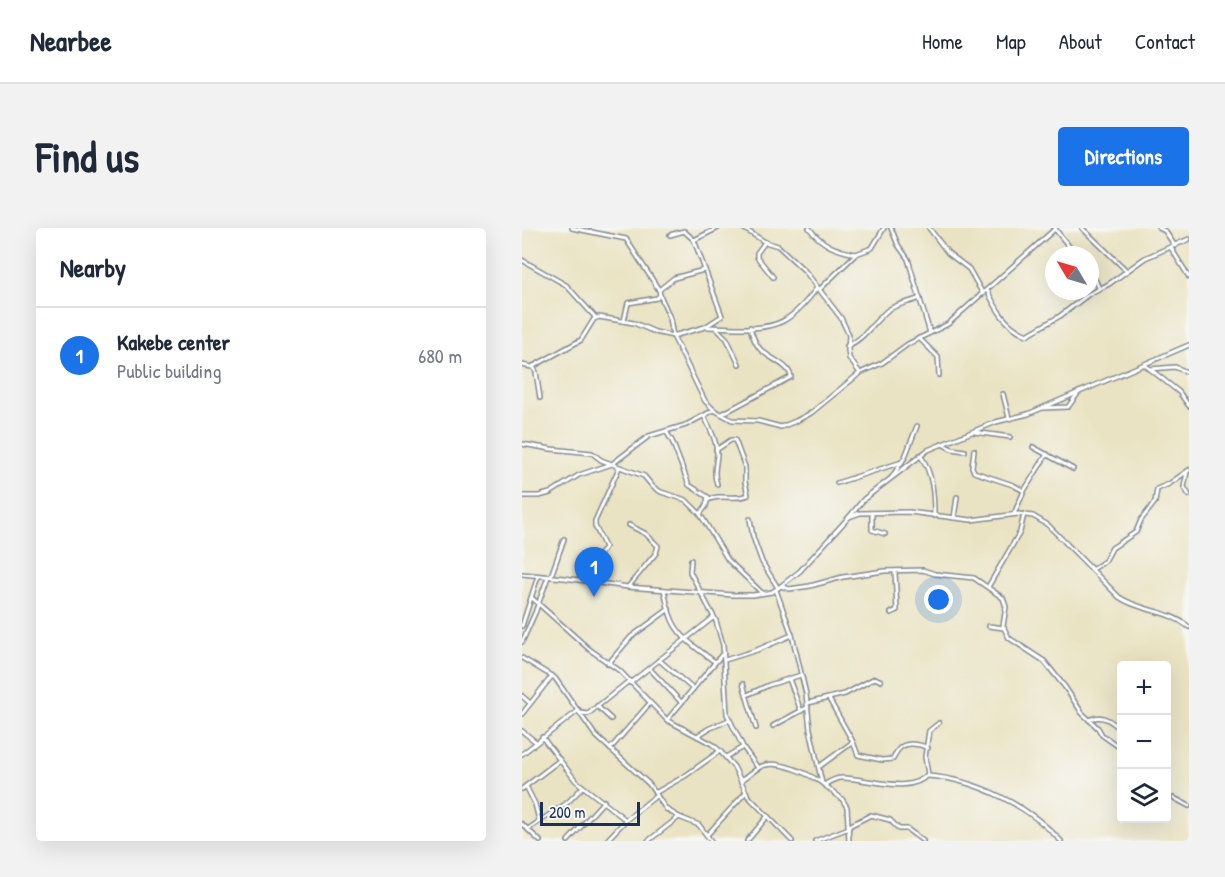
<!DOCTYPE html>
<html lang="en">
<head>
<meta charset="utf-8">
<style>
	body { margin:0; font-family:"Patrick Hand",sans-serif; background:#f2f2f3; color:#1f2937 }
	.controls { position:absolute; right:18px; bottom:18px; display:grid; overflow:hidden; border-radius:6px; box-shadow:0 6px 24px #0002 }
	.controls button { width:54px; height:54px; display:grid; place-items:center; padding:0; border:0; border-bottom:2px solid #e0e1e3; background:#fff; color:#1f2937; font:30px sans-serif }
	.compass { position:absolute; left:523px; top:18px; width:54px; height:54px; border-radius:50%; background:#fff; box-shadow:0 6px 24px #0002; rotate:308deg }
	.scale { position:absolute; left:18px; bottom:15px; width:100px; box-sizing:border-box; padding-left:6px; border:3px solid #1b2f5e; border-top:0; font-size:16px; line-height:21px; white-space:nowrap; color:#1b2f5e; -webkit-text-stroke:4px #f6f6f2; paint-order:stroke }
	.you { position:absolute; left:417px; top:372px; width:21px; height:21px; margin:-15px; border:4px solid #fff; border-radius:50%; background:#1a73e8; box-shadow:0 0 0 9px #1a73e833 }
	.badge { display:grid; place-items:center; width:39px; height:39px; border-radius:50%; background:#1a73e8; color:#fff; font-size:20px; font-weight:700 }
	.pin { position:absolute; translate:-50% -50px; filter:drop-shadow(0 2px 3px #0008) }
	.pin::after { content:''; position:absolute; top:32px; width:21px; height:18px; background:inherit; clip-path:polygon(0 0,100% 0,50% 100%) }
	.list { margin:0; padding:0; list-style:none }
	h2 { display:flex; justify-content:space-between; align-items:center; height:78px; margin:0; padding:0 24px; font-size:26px }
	h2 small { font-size:20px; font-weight:400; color:#747a83 }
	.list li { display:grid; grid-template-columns:39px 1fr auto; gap:18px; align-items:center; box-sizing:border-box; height:96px; padding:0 24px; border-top:2px solid #e0e1e3 }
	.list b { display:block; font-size:22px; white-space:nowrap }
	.list p { margin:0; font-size:20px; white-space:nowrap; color:#747a83 }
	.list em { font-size:20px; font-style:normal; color:#747a83 }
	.icon { flex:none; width:33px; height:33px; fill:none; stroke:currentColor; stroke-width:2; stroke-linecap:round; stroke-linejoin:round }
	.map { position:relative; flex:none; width:667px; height:613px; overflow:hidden; border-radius:6px }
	header { display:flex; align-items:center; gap:36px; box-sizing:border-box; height:84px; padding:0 30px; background:#fff; border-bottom:2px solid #e0e1e3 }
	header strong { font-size:28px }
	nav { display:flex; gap:33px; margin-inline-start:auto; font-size:21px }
	.intro { display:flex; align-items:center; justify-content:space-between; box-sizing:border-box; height:144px; padding:0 36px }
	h1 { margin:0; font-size:42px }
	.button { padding:15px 27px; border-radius:6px; background:#1a73e8; color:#fff; font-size:21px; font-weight:700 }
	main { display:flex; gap:36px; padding:0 36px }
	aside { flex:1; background:#fff; border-radius:6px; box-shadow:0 6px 24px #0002 }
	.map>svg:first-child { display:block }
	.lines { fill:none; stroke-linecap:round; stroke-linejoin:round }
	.minor-casing { stroke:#828990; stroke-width:6 }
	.minor { stroke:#fff; stroke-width:3 }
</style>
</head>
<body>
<header>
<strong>Nearbee</strong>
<nav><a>Home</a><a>Map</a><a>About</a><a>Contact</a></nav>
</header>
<div class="intro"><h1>Find us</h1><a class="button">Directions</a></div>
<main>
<aside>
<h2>Nearby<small></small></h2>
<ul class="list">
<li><span class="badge">1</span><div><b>Kakebe center</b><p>Public building</p></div><em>680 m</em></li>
</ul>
</aside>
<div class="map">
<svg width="667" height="613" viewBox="0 0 667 613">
	<rect width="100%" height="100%" fill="#f6f6f2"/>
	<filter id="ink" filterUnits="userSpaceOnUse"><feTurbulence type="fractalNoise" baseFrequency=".0167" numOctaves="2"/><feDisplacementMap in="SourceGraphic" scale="12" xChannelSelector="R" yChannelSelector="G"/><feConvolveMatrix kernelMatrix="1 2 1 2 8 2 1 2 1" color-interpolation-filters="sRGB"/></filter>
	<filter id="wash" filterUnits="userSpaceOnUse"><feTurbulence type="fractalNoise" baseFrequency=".008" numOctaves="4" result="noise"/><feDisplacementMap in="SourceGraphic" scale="24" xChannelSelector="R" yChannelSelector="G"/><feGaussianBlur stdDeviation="1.35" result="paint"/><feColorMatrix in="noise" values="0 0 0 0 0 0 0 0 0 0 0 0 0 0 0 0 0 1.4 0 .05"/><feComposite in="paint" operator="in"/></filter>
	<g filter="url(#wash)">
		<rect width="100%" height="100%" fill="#eae3c3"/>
	</g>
	<g filter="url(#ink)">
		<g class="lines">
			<g class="minor-casing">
				<g id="minor">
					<path d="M50 0 104 11 137 62 138 67 135 70 106 75 102 93"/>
					<path d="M221 0 243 14 256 18 283 43 319 90 327 107 326 122 327 130 338 145"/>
					<path d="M287 0C300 17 313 22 334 26"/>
					<path d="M369 0 376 17 386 31 408 105"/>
					<path d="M407 0 426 25 447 41 461 66"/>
					<path d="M560 0 605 43"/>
					<path d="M637 0 643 3 653 18"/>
					<path d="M533 1 554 27"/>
					<path d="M148 7 162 3 172 12 200 88 183 99 151 108"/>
					<path d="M172 12 196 0"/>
					<path d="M243 14 235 25V29L251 49"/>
					<path d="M649 20 667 49"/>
					<path d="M0 32 44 57 74 90"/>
					<path d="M568 40 577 60"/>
					<path d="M137 62 152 50 182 42"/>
					<path d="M297 62 334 26 350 20 362 0"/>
					<path d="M465 62C475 82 483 98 505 107L538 88 567 66 587 56 623 30 667 11"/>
					<path d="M138 67 148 90 151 108 183 173 192 182 210 192 236 193 259 199 274 193 289 185 338 145 360 135 386 116 426 96 534 0"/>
					<path d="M185 99C208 99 240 104 261 93 274 86 286 72 295 60"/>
					<path d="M194 100 205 111 217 136"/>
					<path d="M397 110 416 129 417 147"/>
					<path d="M325 118C343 111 352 93 366 82 376 75 387 75 398 70"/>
					<path d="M0 137 10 139 59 112 72 91 77 89 112 95 133 104 151 108"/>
					<path d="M623 137 657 164 667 178"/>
					<path d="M11 138 14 144 18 170"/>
					<path d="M628 141 653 139 667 145"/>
					<path d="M481 166 487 190"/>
					<path d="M521 180 546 179 557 164"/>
					<path d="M200 186 269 149C268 137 246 130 238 121 233 115 230 107 228 99"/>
					<path d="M182 188C188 200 195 213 195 227 194 238 191 246 195 256"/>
					<path d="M144 203 150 213 167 257 186 269 184 278 178 286"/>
					<path d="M452 204 488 209"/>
					<path d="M0 216 29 221 70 225 79 232 122 248 131 259 139 264 164 272 178 286 206 332 240 365"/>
					<path d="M420 216 430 221 443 223"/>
					<path d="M511 219 551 241"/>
					<path d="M452 222 450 239 452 244 491 257 502 263"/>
					<path d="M398 227C411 245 412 267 412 288"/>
					<path d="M665 244 662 259 667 267"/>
					<path d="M370 249 383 229 395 198"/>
					<path d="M315 255 380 234"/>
					<path d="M0 268H17L28 265 57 247 90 236 127 208 164 197 192 182"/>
					<path d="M186 272C197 265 214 273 226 267L223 254V239L213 212H209L194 222"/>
					<path d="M350 285V302L363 306"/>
					<path d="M492 286 502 263 525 226"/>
					<path d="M328 288 342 271 406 222 474 194 506 186 667 117"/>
					<path d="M432 290 435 269"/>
					<path d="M228 291 231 309 240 334 256 360"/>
					<path d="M169 332 168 344 194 393 201 417 205 486 221 519 236 540"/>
					<path d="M571 341 583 333 590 320 614 304 619 292 633 274 635 261 647 256 667 242"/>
					<path d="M0 346 42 350 106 359 211 367H231L250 364 259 358 278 343 327 289 338 285 387 284 449 292 496 286 511 288 526 297 597 369C619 384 645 381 667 399"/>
					<path d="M29 348 42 311"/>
					<path d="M64 352 66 344 83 319 73 298V293L97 240"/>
					<path d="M259 358 267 361 288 358 321 349 362 343 401 342 413 346 452 350 481 370 484 379 481 398 487 410 522 433 543 459 560 485 576 500 580 507 600 521"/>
					<path d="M106 359 134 325 136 318 124 306 107 297"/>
					<path d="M466 359 498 304 502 286"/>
					<path d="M142 362C144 370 145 378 148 386 154 408 176 421 193 434"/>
					<path d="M254 362 270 407 284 466 288 501 300 555 320 571 325 579 327 613"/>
					<path d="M10 370 67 421 98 443 145 492 190 516 198 523 212 539 226 568 270 613"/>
					<path d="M369 385 375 382 373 344"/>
					<path d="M0 398 16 348"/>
					<path d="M467 398 482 400"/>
					<path d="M0 414 13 385 26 349"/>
					<path d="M0 430 33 450 73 507 127 556 144 581 157 589 177 597 189 613"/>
					<path d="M137 432 171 461"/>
					<path d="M203 432 235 422 270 407"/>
					<path d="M86 436 109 409 147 381"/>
					<path d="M128 441 159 474"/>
					<path d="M267 451 279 483"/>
					<path d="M108 455 192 389"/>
					<path d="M221 456 234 500"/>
					<path d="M225 467 247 457 279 447"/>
					<path d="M0 468 8 475"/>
					<path d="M286 475 323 466 353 450 359 453"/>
					<path d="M75 478 89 491"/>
					<path d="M59 485 66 486 107 453"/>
					<path d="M0 486 30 448"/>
					<path d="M145 492 202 424"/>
					<path d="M567 492C580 485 590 493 600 503"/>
					<path d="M251 498 286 479"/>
					<path d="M0 503 14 514"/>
					<path d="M175 508 186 501 207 492"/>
					<path d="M20 509 54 553 104 592"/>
					<path d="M331 514 336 527 360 532 371 531C373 528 374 524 376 522 383 513 398 516 406 520"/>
					<path d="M88 521 128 475"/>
					<path d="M0 526 57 482"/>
					<path d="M204 529 221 519"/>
					<path d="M298 538 331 514 307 471"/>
					<path d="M405 548C453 551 506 577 539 613"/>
					<path d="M219 553C226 548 232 542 240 538 256 531 287 546 300 555"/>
					<path d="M302 557C307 554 313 550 319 550 343 549 388 568 406 546L403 529 407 503 417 495"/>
					<path d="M4 558 13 576 17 592"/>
					<path d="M0 561 38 532"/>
					<path d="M133 565 163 548 198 523"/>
					<path d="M652 570 667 578"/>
					<path d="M0 596 18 613"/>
					<path d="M327 598 349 587 368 592 377 601H385L401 613"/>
					<path d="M6 601 45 575 61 559"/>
					<path d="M185 607 224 564"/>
					<path d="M46 613 82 573"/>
					<path d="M84 613 104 592 135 567"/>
					<path d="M126 613 157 589"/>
					<path d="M225 613 245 589"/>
					<path d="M293 613 327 600"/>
				</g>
			</g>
			<use href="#minor" class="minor"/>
		</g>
	</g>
</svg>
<div class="controls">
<button>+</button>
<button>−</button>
<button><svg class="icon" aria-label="layers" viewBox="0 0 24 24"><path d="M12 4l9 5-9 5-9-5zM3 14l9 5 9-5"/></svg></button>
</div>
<svg class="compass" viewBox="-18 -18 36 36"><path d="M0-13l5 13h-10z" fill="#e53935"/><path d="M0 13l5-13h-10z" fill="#747a83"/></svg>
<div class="scale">200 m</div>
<div class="you"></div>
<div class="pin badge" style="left:72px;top:369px">1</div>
</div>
</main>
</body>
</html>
